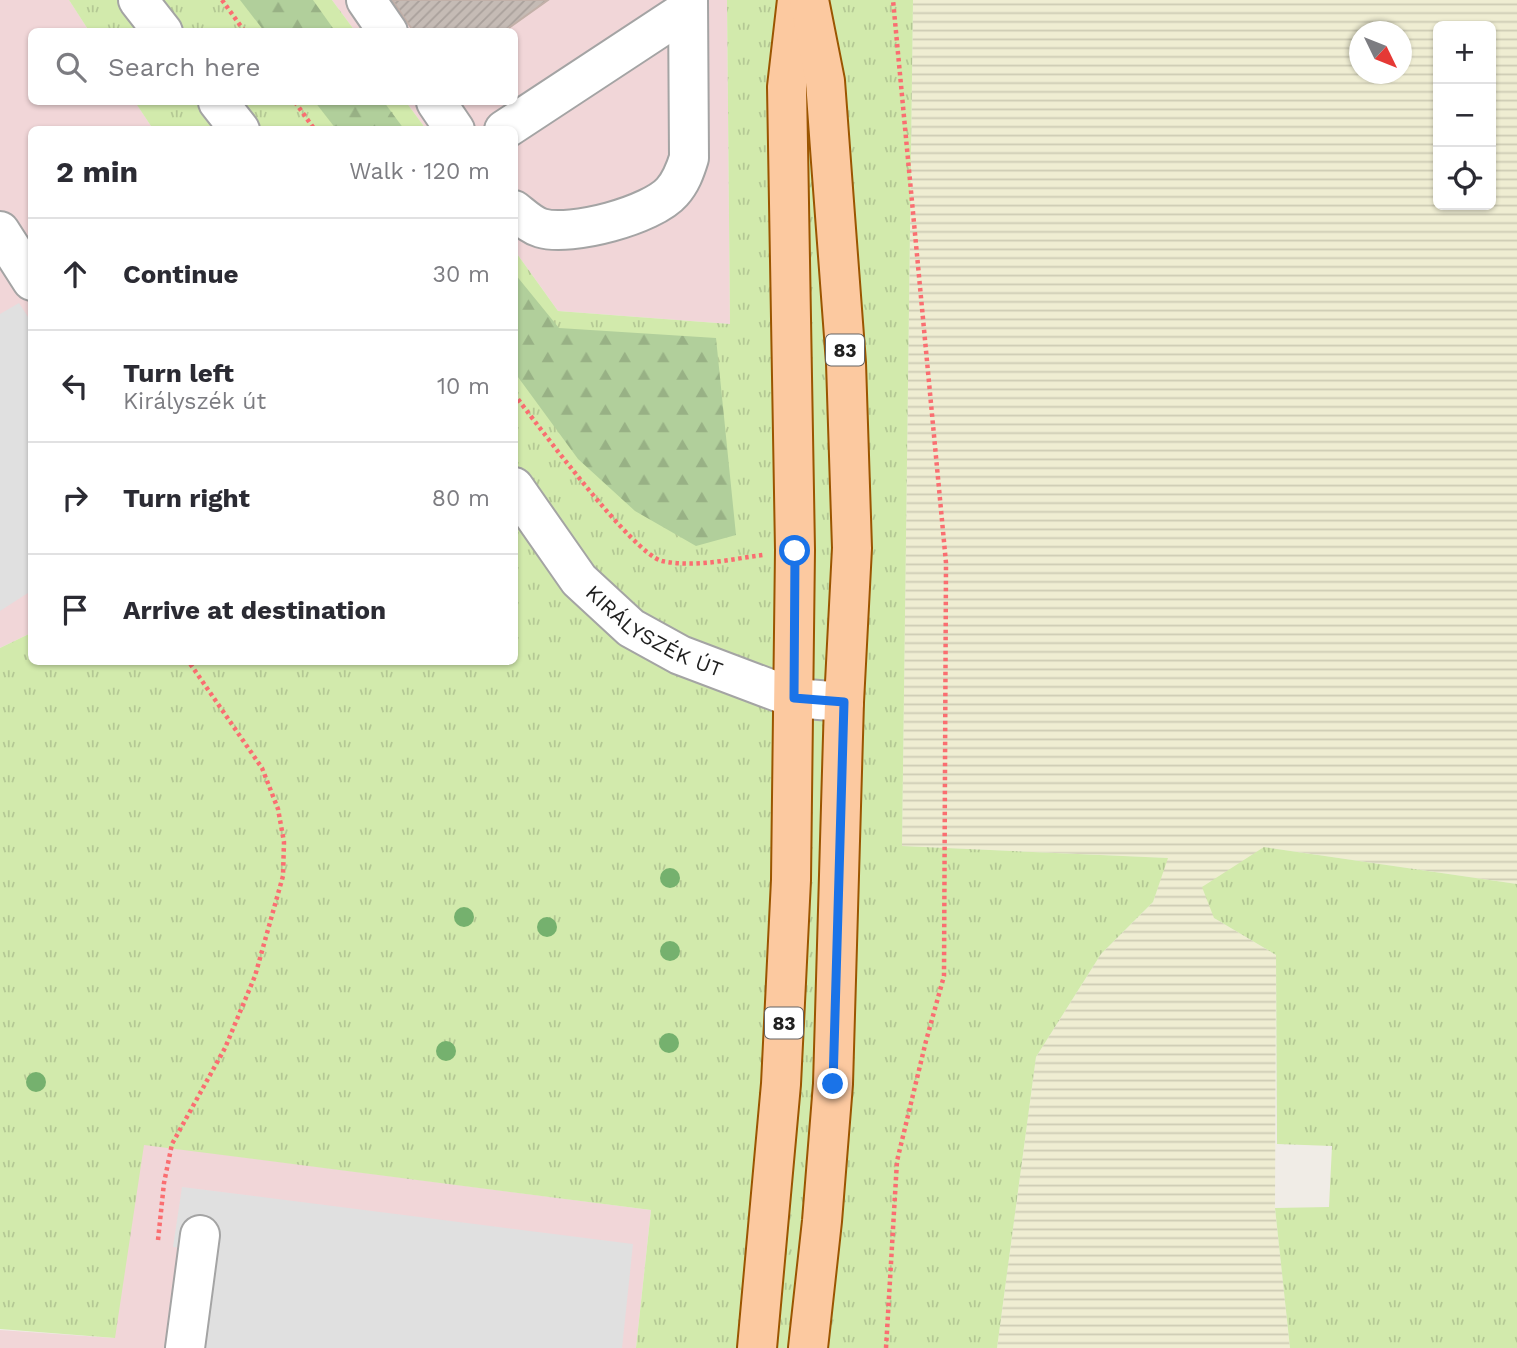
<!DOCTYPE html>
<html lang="en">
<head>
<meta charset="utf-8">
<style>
	body { margin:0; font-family:"Work Sans",sans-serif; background:#f7f7f7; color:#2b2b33 }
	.controls { position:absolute; right:21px; top:21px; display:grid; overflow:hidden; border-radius:10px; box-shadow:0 2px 5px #0004 }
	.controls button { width:63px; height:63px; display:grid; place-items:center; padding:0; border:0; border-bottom:2px solid #e1e1e2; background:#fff; color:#2b2b33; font:35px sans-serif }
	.compass { position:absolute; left:1349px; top:21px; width:63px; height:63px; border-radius:50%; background:#fff; box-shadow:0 2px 5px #0004; rotate:133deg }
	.stop { position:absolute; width:21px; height:21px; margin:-16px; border:5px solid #1a73e8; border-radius:50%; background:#fff }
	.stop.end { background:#1a73e8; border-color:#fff; box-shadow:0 2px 7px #0008 }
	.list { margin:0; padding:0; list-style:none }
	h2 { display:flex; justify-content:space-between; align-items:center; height:91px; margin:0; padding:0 28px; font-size:30px }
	h2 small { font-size:23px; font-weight:400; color:#7c7c81 }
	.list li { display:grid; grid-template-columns:46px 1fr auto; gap:21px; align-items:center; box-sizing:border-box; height:112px; padding:0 28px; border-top:2px solid #e1e1e2 }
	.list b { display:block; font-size:26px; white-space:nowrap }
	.list p { margin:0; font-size:23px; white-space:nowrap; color:#7c7c81 }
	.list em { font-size:23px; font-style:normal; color:#7c7c81 }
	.icon { flex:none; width:38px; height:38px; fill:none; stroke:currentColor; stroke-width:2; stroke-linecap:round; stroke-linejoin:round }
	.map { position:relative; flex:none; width:1517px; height:1348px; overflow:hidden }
	.search { position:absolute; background:#fff; box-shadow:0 2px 5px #0004; left:28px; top:28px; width:490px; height:77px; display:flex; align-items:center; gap:18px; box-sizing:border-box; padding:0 24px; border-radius:10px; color:#7c7c81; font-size:26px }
	.panel { position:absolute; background:#fff; box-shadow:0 2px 5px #0004; left:28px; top:126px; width:490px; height:539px; border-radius:10px }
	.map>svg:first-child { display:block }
	.commercial { fill:#f1d6d8 }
	.farmland { fill:url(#farmland-rules); fill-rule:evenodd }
	.grass { fill:url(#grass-tufts) }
	.forest { fill:url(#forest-firs) }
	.parking { fill:#e0e0e0 }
	.building { fill:url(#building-hatch); stroke:#c2b0a8; stroke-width:2 }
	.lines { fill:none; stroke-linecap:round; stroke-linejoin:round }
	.minor-casing { stroke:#a4a4a4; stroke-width:42 }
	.major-casing { stroke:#9b5500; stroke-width:42 }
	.path { stroke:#fa6e71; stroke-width:4.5; stroke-dasharray:3.5 3.5; stroke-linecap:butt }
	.minor { stroke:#fff; stroke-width:38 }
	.major { stroke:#fcc9a0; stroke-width:38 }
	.tree { fill:#75b16e }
	.route { stroke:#1a73e8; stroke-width:9 }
	.labels { text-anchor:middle; stroke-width:7; stroke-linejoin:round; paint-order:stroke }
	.shield { fill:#fff; stroke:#636363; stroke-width:2 }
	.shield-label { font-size:19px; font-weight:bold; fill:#202020 }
	.street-label { font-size:21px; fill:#202020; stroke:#fff }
</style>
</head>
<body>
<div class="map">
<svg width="1517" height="1348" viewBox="0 0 1517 1348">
	<defs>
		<pattern id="farmland-rules" width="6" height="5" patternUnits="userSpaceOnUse" patternTransform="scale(1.75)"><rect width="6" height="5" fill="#efedd2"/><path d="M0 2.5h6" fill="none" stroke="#cdcbb4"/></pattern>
		<pattern id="grass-tufts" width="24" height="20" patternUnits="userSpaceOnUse" patternTransform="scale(1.75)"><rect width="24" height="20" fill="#d2eaac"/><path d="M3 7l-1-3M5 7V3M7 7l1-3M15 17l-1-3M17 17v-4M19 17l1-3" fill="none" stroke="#b4c894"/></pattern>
		<pattern id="forest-firs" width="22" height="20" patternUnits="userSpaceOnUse" patternTransform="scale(1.75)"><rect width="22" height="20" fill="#b1cf9b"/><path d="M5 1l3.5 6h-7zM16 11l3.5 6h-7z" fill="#98b185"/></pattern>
		<pattern id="building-hatch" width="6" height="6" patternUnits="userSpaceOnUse" patternTransform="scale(1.75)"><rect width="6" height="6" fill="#c5bbb5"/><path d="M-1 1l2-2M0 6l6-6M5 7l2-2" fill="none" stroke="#a9a09b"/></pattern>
	</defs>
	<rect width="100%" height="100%" fill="#f0ece6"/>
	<g class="commercial">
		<path d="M0 0H69L89 31 32 32V102H135L153 129 32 130 31 633 0 648Z"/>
		<path d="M332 0H727L730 324 558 311 515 251 514 130 426 129 406 102H514V32L355 31Z"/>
		<path d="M143 1144 651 1210 636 1348H0V1330L114 1338Z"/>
	</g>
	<path class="farmland" d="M913 0H1517V884L1264 847 1214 918 1276 955 1275 1208 1290 1348H997L1036 1057 1101 954 1153 902 1167 858 902 846ZM1438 26H1491V205H1438ZM1360 32H1402V74H1360Z"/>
	<g class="grass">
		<path d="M69 0H332L355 31H89Z"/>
		<path d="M727 0H913L902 846 1168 858 1153 902 1101 954 1036 1057 997 1348H636L651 1210 144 1145 115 1338 0 1329V648L31 633 32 662H514L515 251 558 311 730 324Z"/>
		<path d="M135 102H406L426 129H153Z"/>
		<path d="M1264 847 1517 884V1348H1290L1275 1208 1329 1207 1332 1146 1277 1144 1276 955 1214 918 1202 887Z"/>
	</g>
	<g class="forest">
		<path d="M240 0H313L335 31H264Z"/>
		<path d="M315 102H384L404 129H336Z"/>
		<path d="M515 274 559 328 716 338 736 535 696 546 635 511 578 459 515 373Z"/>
	</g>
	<g class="parking">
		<path d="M19 303 32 323 31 591 0 611V314Z"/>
		<path d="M182 1187 633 1244 622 1348H173L183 1248 173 1247Z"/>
	</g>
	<path class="building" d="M392 0H548L503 32H414Z"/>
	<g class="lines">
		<g class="minor-casing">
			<g id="minor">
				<path d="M138 0 163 32"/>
				<path d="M366 0 388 32"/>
				<path d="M218 102 240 130"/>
				<path d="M436 102 455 130"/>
				<path d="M504 130 688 9"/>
				<path d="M514 210C523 217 531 225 541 228 571 237 652 215 672 192 681 182 685 171 689 158L688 0"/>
				<path d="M0 231 32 281"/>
				<path id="s1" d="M514 487 579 580 631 628 680 655 794 698 844 702"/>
				<path d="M185 1348 200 1235"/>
			</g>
		</g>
		<g class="major-casing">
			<g id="major">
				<path d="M757 1348 781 1084 791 880 795 550 787 87 797 0"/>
				<path d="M808 1348 822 1221 833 1084 844 702 852 548 846 363 825 81 809 0"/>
			</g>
		</g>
		<g class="path">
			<path d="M222 0 245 32"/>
			<path d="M295 102 315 130"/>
			<path d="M514 394C537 424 633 554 662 561 695 568 731 559 763 555"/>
			<path d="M158 1240 164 1183 172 1144 225 1048 255 976 283 876 284 842 278 809 262 768 189 662"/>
			<path d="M886 1348 897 1161 926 1041 944 976 946 563 893 0"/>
		</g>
		<use href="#minor" class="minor"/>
		<use href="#major" class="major"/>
	</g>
	<g class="tree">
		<circle cx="670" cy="878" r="10"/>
		<circle cx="464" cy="917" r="10"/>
		<circle cx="547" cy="927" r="10"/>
		<circle cx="670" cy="951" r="10"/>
		<circle cx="669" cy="1043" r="10"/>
		<circle cx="446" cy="1051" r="10"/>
		<circle cx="36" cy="1082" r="10"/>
	</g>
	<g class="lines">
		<path class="route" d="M795 551 794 698 844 702 833 1084"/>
	</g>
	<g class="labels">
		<g class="shield">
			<rect x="826" y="334.5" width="38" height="31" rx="5"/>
			<rect x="765" y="1007.5" width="38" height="31" rx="5"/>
		</g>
		<g class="shield-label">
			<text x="845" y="357">83</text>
			<text x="784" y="1030">83</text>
		</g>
		<g class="street-label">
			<text dy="7" stroke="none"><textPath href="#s1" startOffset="206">KIRÁLYSZÉK ÚT</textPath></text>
		</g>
	</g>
</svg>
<div class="controls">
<button>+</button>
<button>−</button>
<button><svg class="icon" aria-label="locate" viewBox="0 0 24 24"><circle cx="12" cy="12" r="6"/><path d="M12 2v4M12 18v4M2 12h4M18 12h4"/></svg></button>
</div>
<svg class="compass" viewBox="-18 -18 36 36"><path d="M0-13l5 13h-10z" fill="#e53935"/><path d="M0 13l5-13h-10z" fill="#7c7c81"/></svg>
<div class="stop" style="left:795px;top:551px"></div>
<div class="stop end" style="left:833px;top:1084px"></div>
<div class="search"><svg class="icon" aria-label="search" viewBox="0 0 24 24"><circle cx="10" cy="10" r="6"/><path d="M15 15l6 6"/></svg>Search here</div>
<section class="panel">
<h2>2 min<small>Walk · 120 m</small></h2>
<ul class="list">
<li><svg class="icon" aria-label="ahead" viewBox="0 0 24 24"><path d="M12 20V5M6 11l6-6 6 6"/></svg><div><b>Continue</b></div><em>30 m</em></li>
<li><svg class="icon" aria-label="left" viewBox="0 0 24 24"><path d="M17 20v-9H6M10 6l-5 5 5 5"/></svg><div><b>Turn left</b><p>Királyszék út</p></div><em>10 m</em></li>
<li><svg class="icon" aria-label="right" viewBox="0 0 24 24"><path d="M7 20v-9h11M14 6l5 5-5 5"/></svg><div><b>Turn right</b></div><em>80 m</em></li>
<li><svg class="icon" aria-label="arrive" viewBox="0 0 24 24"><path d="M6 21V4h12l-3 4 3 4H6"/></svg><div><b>Arrive at destination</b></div></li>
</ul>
</section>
</div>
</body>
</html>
